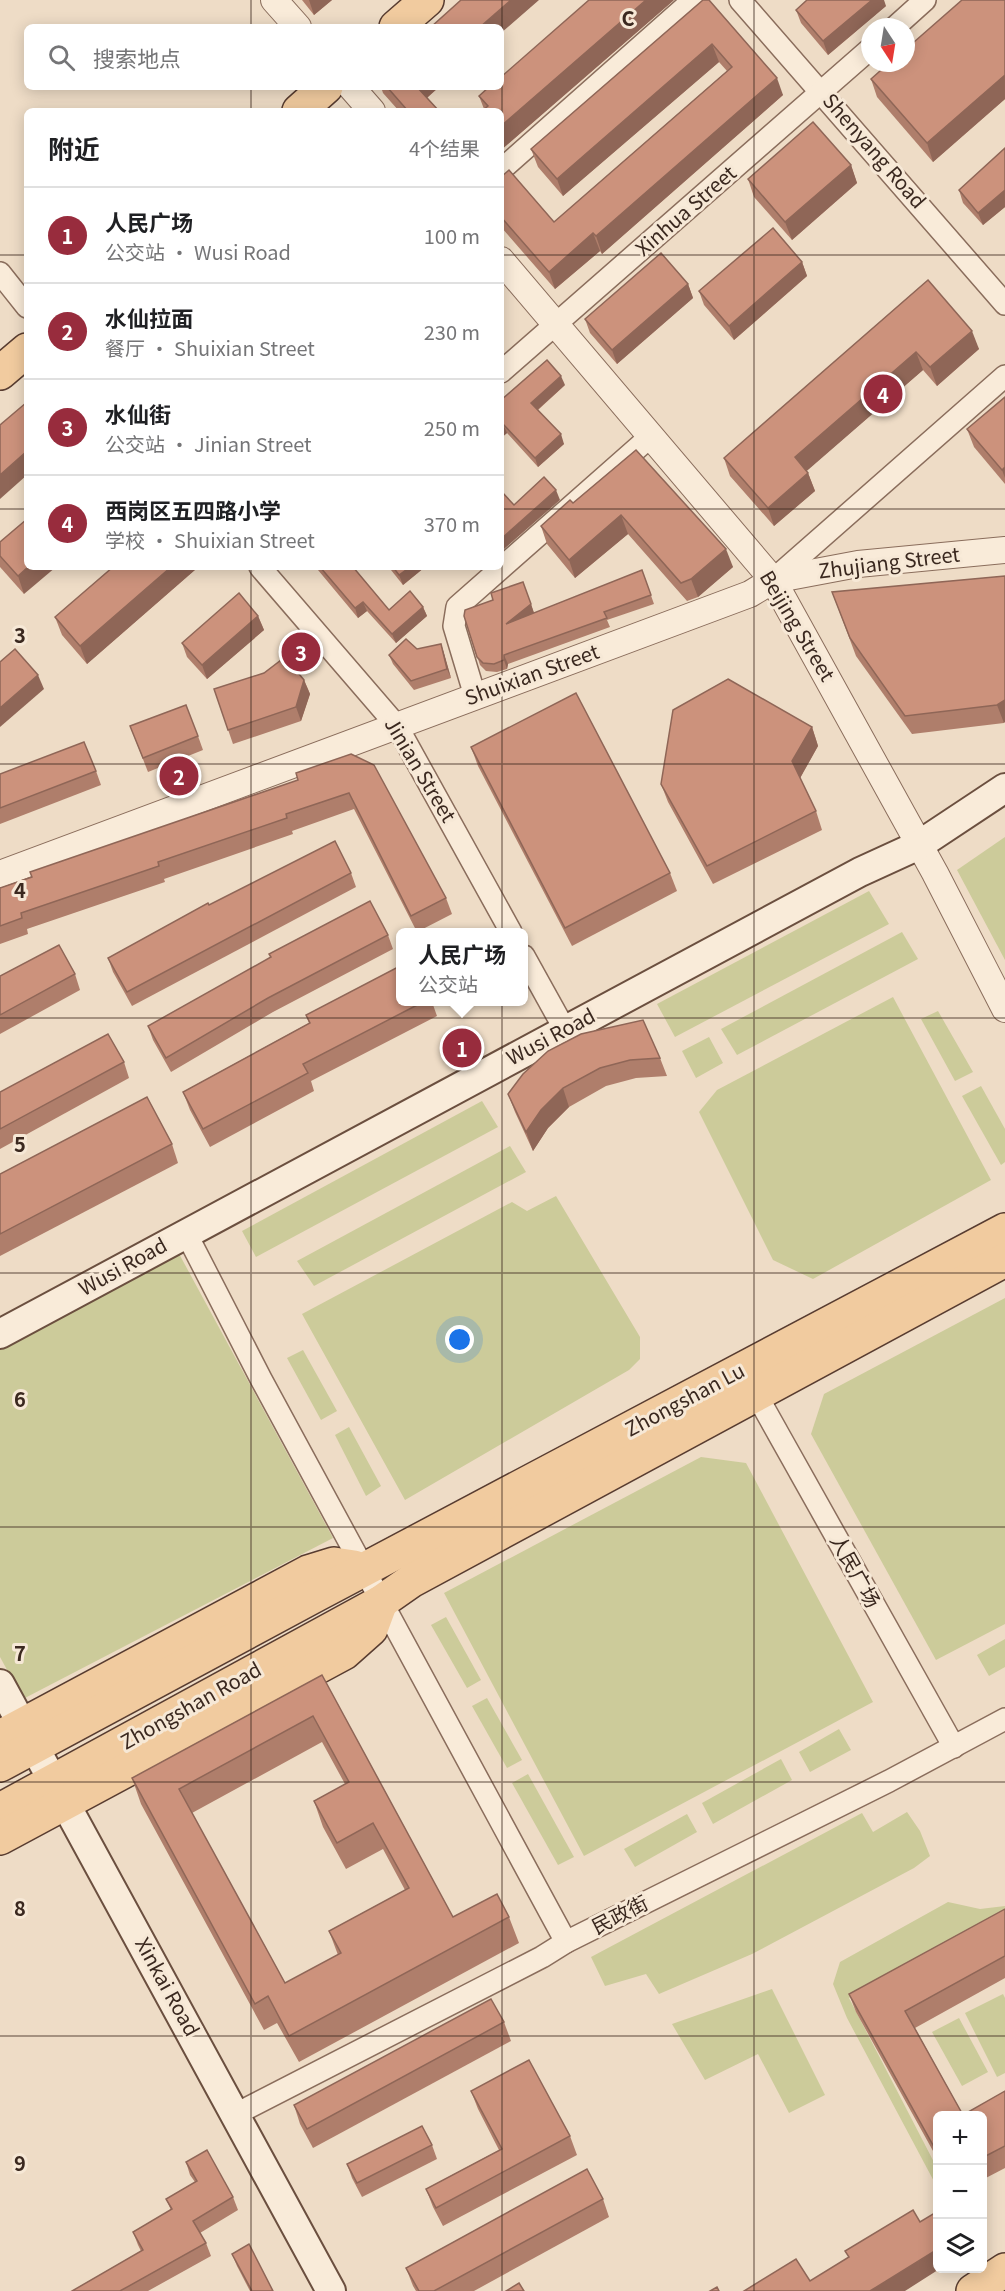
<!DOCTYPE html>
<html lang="zh">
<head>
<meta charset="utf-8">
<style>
	body { margin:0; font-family:Georgia,"Noto Sans SC",serif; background:#f6f6f6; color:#202124 }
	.controls { position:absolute; right:18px; bottom:18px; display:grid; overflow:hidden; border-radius:9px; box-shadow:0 3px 15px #0003 }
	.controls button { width:54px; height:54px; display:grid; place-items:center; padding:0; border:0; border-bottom:2px solid #e0e0e0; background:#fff; color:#202124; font:30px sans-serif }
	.compass { position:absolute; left:861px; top:18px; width:54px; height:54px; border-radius:50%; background:#fff; box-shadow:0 3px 15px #0003; rotate:168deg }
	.you { position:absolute; left:460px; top:1340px; width:21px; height:21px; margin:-15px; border:4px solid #fff; border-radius:50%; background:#1a73e8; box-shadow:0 0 0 9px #1a73e833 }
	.badge { display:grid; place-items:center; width:39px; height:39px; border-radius:50%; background:#982c3d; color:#fff; font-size:20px; font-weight:700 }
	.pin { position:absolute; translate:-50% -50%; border:3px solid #fff; box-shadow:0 2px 6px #0006 }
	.popup { position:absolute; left:396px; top:928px; width:132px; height:78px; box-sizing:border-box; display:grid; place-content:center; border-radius:9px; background:#fff; filter:drop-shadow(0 2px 4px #0005); font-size:20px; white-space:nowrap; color:#757577 }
	.popup b { font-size:22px; color:#202124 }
	.popup::after { content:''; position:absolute; left:50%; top:100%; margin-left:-12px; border:12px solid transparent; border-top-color:#fff }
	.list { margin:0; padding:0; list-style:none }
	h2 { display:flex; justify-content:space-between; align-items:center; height:78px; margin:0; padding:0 24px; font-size:26px }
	h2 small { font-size:20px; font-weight:400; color:#757577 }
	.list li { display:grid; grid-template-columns:39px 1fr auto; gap:18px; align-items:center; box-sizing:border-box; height:96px; padding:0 24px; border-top:2px solid #e0e0e0 }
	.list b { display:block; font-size:22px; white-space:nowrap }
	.list p { margin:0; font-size:20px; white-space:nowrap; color:#757577 }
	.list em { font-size:20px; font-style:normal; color:#757577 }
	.icon { flex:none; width:33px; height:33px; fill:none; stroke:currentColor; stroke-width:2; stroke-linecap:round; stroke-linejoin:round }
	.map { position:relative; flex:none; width:1005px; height:2291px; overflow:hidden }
	.search { position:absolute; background:#fff; box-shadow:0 3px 15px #0003; left:24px; top:24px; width:480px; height:66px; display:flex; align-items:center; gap:15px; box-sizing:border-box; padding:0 21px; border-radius:9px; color:#757577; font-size:22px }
	.panel { position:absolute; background:#fff; box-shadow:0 3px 15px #0003; left:24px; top:108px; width:480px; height:462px; border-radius:9px }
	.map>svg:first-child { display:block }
	.green { fill:#cccb9a }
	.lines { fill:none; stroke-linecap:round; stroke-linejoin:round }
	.minor-casing { stroke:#8a6d5c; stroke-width:24 }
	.tertiary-casing { stroke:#8a6d5c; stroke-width:28 }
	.secondary-casing { stroke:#6b4f3f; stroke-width:32 }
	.primary-casing { stroke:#583c30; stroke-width:36 }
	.minor { stroke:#f9ebd9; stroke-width:21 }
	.tertiary { stroke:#f9ebd9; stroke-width:26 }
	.secondary { stroke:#f9ebd9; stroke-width:28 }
	.primary { stroke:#f1cb9f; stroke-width:33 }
	.wall { fill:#af7e6b; fill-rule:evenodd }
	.shaded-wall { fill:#8f6657 }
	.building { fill:#cc927c; stroke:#8f6657; stroke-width:1.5; fill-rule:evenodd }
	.grid { fill:none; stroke:#3a281f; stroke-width:1.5; stroke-opacity:0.55 }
	.labels { text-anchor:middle; stroke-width:6; stroke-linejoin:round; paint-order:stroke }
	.street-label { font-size:20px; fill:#3a281f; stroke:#f6e8d6 }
	.grid-label { font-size:20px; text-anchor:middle; font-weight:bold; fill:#3a281f; stroke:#f6e8d6; stroke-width:6; stroke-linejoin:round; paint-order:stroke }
</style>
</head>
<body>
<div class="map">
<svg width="1005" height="2291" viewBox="0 0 1005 2291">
	<rect width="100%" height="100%" fill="#eedcc6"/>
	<g class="green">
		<path d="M1005 837V960L957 870Z"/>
		<path d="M869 891 889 924 675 1037 657 1004Z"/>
		<path d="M902 932 918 959 737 1055 721 1029Z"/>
		<path d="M893 997 991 1180 813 1279 773 1260 699 1112 717 1090Z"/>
		<path d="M938 1011 973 1072 955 1081 921 1019Z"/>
		<path d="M709 1037 723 1063 696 1078 682 1051Z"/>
		<path d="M981 1086 1005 1129V1162L1001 1165 962 1096Z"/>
		<path d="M482 1101 498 1127 256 1257 242 1231Z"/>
		<path d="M510 1146 526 1172 314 1286 297 1261Z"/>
		<path d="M556 1196 640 1337V1359L629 1370 405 1500 302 1314 512 1202 527 1211Z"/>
		<path d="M177 1250 333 1538 23 1699 0 1657V1345Z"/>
		<path d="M1005 1298V1624L936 1660 811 1434 824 1394Z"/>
		<path d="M303 1350 337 1411 321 1420 287 1358Z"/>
		<path d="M349 1427 381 1486 366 1496 335 1435Z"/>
		<path d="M701 1457 746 1463 873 1702 584 1856 444 1593Z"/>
		<path d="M446 1617 481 1680 467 1688 431 1625Z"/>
		<path d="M1005 1639V1667L989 1676 977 1655Z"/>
		<path d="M487 1698 522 1760 507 1768 472 1706Z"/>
		<path d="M839 1729 851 1750 810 1772 799 1752Z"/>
		<path d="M781 1759 792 1780 713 1824 702 1803Z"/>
		<path d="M528 1774 574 1857 558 1865 512 1783Z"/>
		<path d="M907 1812 920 1831 930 1856 914 1868 752 1954 659 1994 646 1974 605 1986 591 1957 862 1813 873 1832Z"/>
		<path d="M687 1814 697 1832 635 1867 624 1849Z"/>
		<path d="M948 1902 980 1909 1005 1906 1003 1923 849 1998 937 2168V2187L847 2018 833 1984 840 1962Z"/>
		<path d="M772 1989 825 2095 789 2113 758 2054 705 2080 672 2024Z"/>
		<path d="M1003 1994 1005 1998V2073L997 2077 965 2013Z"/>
		<path d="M959 2018 988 2072 962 2086 932 2032Z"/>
	</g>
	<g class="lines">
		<g class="minor-casing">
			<g id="minor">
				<path d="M740 0 1005 304"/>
				<path d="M895 27 925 0"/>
				<path d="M501 170 693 0"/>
				<path d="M0 273 27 307"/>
				<path d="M501 372 870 49"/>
				<path d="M260 567 397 726 511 932"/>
				<path d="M773 580 1005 376"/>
				<path d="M475 696 454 626 457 607 651 436"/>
				<path d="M524 956 565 1030"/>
				<path d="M186 1233 261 1379 566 1942"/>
				<path d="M756 1394 954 1747"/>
				<path d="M236 2114 542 1957 566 1942 889 1781 1005 1719"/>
			</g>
		</g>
		<g class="tertiary-casing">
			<g id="tertiary">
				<path d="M274 0 298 27"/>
				<path d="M351 87 372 111"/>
				<path d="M501 260 773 580 935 873 1005 1009"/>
				<path d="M0 874 750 594 773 580 858 564 1005 550"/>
			</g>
		</g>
		<g class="secondary-casing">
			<g id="secondary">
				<path d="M0 1334 860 872 919 845 1005 788"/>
				<path d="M0 1684 331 2291"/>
			</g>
		</g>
		<g class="primary-casing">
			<g id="primary">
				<path d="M396 27 427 0"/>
				<path d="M299 111 326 87"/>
				<path d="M0 373 27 350"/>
				<path d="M0 1737 308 1572 334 1564 354 1567"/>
				<path d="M0 1765 316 1595 1005 1230"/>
				<path d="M0 1810 381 1602 411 1581 1005 1260"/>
				<path d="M0 1838 344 1653 371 1629 381 1602"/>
				<path d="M973 2291 1005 2270"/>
			</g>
		</g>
		<use href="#minor" class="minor"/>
		<use href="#tertiary" class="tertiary"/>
		<use href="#secondary" class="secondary"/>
		<use href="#primary" class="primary"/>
	</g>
	<g class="wall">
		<path d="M302 0H332L314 15Z"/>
		<path d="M674 0 501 150V111L484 109 479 96Z"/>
		<path d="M703 0 783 95 602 254 600 251 555 289 501 227V177L554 222 727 71 719 62 563 196 538 167 531 149Z"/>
		<path d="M1005 0V99L933 162 877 97 871 79Z"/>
		<path d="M886 6 828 55 801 23 796 10Z"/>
		<path d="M381 87H439L427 98 439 111H399L383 93Z"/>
		<path d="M1005 148V207L983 225 963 203 959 190Z"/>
		<path d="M851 165 857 183 792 240 754 197 748 179Z"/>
		<path d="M802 262 807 276 734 340 704 305 699 291Z"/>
		<path d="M928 280 979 349 937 386 923 370 806 471 808 473 815 491 774 526 730 476 724 458Z"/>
		<path d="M688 284 693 298 617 364 590 333 585 319Z"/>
		<path d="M565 385 538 410 564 444 538 467 507 433 501 438V400Z"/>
		<path d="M1005 397V484L974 447 967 429Z"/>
		<path d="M636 450 733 567 698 597 687 601 628 534 575 578 547 544 541 526 573 503Z"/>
		<path d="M27 519 24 594 0 567V542Z"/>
		<path d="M317 567H353L389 610 423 607 427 616 396 643 367 611 358 618 318 570Z"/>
		<path d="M390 567H425L403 585 391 570Z"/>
		<path d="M196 569 87 664 62 635 55 617Z"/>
		<path d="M642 570 654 604 607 620 610 627 508 664 507 669 497 672 486 671 480 665 464 616 493 600 523 582 534 613 532 614Z"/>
		<path d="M1005 576 1004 723 912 734 856 656 832 592Z"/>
		<path d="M258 616 264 630 207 679 187 657 182 643Z"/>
		<path d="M441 644 451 678 414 690 393 664 389 655Z"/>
		<path d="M304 680 310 694 301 721 233 744 214 689Z"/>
		<path d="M130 726 198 736 203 750 148 772Z"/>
		<path d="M812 727 818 746 800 778 816 811 822 830 713 884 668 802 661 784Z"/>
		<path d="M471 747 670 873 677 891 572 946 478 766Z"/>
		<path d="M351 754 446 898 452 914 417 932 354 809 292 831 293 834 164 879 165 882 27 929 28 934 0 944V888L298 780Z"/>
		<path d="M96 771 101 785 0 824V774Z"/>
		<path d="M351 873 356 887 132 1006 113 972 108 958 209 905Z"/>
		<path d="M388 935 393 949 273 1012 171 1072 153 1040 148 1026Z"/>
		<path d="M75 974 80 990 0 1034V976Z"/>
		<path d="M400 1002H432L437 1016 311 1081 314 1091 210 1147 190 1110 183 1092 309 1023 306 1015Z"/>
		<path d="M581 1034 660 1058 667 1076 636 1078 606 1086 569 1107 548 1128 533 1151 515 1112 508 1094Z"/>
		<path d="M124 1062 129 1078 0 1149V1092Z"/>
		<path d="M172 1144 178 1163 0 1256V1174Z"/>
		<path d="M322 1675 453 1917H509L519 1943 299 2062 277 2023 264 2030 141 1804 132 1778ZM322 1742 345 1784 314 1801 323 1827 346 1869 383 1849 405 1890 329 1931 338 1955 285 1983 192 1813Z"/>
		<path d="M1005 1909V1978L915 2028 963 2115 1005 2091V2168L982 2180V2115H938V2160L856 2012 849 1994Z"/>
		<path d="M504 2022 511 2041 313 2148 300 2124 294 2105Z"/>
		<path d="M471 2091 570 2136 577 2155 443 2226 433 2207 426 2189 499 2150 478 2109Z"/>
		<path d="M432 2145 437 2159 362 2197 352 2178 347 2164Z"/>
		<path d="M186 2162 233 2197 238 2210 200 2233 206 2243 211 2256 148 2291H72L141 2251 138 2245 133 2232 171 2210 166 2199 195 2182 190 2175Z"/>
		<path d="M603 2199 609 2217 474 2291H416L413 2286 406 2268Z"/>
		<path d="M232 2254 273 2291H250L237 2266Z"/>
	</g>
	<g class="shaded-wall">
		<path d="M309 0H332L314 15Z"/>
		<path d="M511 0H539L501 33V27H480Z"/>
		<path d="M646 0H674L501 150V126Z"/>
		<path d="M872 0H884L886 6 828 55 823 41Z"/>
		<path d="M712 44 719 62 563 196 557 179Z"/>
		<path d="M1005 75V99L933 162 927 143Z"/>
		<path d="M777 78 783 95 602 254 596 236Z"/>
		<path d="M416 87H439L422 102Z"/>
		<path d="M851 165 857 183 792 240 785 222Z"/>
		<path d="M1005 190V207L983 225 978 213Z"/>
		<path d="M593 233 600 251 555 289 549 272Z"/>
		<path d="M802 262 807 276 734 340 729 326Z"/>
		<path d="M688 284 693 298 617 364 612 350Z"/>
		<path d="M972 331 979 349 937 386 930 367Z"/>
		<path d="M916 352 923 370 801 476 795 457Z"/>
		<path d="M561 376 565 385 535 412 531 403Z"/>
		<path d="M503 424 507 433 501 438V426Z"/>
		<path d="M561 434 564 444 538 467 535 458Z"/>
		<path d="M27 451V475L0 499V475Z"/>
		<path d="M1005 467V478L1002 470Z"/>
		<path d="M808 473 815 491 774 526 768 508Z"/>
		<path d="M556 490 560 500 503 550 501 545V539Z"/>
		<path d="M621 515 628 534 575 578 569 560Z"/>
		<path d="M726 549 733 567 698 597 691 579Z"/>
		<path d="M28 567H56L24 594 18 576Z"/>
		<path d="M171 567H195L196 569 87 664 80 646Z"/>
		<path d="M410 567H425L403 585 399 575Z"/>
		<path d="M363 602 367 611 358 618 355 608Z"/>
		<path d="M531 604 534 613 509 633 506 624Z"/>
		<path d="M423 607 427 616 396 643 392 634Z"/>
		<path d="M258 616 264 630 207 679 202 665Z"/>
		<path d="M441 644 444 653 451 678 447 669Z"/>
		<path d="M504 655 508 664 507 669 504 660Z"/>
		<path d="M38 675 44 689 0 727V708Z"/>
		<path d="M304 680 310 694 301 721 296 707Z"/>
		<path d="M1005 700V722L1004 723 997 705Z"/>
		<path d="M812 727 818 746 799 780 792 761Z"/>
		<path d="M563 1088 569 1107 548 1128 533 1151 526 1132 541 1110Z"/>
		<path d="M938 2249V2268H941L905 2291H870Z"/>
	</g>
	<g class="building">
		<path d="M461 0H511L480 27H431Z"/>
		<path d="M589 0H646L501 126V111H482L488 106 479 96 489 87H501V77Z"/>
		<path d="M703 0H709L777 78 596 236 593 233 549 272 501 217V177L509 170 554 222 732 67 712 44 557 179 531 149Z"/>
		<path d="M807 0H872L823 41 796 10Z"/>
		<path d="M962 0H1005V75L927 143 871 79 889 63H906V49Z"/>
		<path d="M387 87H417L439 111H408Z"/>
		<path d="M813 122 851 165 785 222 748 179Z"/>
		<path d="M1005 148V190L978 213 959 190Z"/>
		<path d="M773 228 802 262 729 326 699 291Z"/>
		<path d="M661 253 688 284 612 350 585 319Z"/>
		<path d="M928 280 972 331 930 367 916 352 795 457 808 473 768 508 724 458Z"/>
		<path d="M547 360 561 376 531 403 561 434 535 458 503 424 501 426V400Z"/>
		<path d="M1005 397V467L1002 470 967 429Z"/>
		<path d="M27 402V451L0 475V425Z"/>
		<path d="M636 450 726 549 691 579 681 583 621 515 569 560 541 526 570 500 573 503Z"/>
		<path d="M544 477 556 490 501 539V491L514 505Z"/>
		<path d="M27 519V567H28L18 576 0 556V542Z"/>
		<path d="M113 567H171L80 646 55 617Z"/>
		<path d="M320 567H353L389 610 410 591 423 607 392 634 363 602 355 608Z"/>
		<path d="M393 567H410L399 575Z"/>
		<path d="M642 570 651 595 604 612 607 618 504 655V660L494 664 483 663 477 657 464 616 465 610 493 600 491 593 523 582 531 604 506 624Z"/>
		<path d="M1005 576V700L997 705 905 716 850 638 832 592Z"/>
		<path d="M239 593 258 616 202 665 182 643Z"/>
		<path d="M406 639 417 649 441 644 447 669 411 681 389 655Z"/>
		<path d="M15 649 38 675 0 708V662Z"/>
		<path d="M285 657 304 680 296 707 228 730 214 689 264 673Z"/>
		<path d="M728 679 812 727 792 761 816 811 707 866 661 784 673 710Z"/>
		<path d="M576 693 670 873 565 928 471 747Z"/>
		<path d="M186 705 198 736 143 758 130 726Z"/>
		<path d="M84 742 96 771 0 808V774Z"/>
		<path d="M351 754 374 765 446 898 411 916 349 793 286 814 287 818 158 862 159 866 21 913 22 918 0 926V888L32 877 30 872 298 780 296 773Z"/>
		<path d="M335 841 351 873 127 992 108 958 208 903 209 905Z"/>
		<path d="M370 901 388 935 268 998 166 1058 148 1026 271 957 269 954Z"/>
		<path d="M59 945 75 974 0 1015V976Z"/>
		<path d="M400 966V1002H423L303 1064 308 1073 203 1129 183 1092 310 1023 306 1015Z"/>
		<path d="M643 1020 660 1058 630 1060 600 1068 563 1088 541 1110 526 1132 508 1094 523 1074 548 1051 581 1034Z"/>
		<path d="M108 1034 124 1062 0 1129V1092Z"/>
		<path d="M147 1097 172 1144 0 1234V1174Z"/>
		<path d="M322 1675 453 1917 497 1894 509 1917 289 2036 268 1996 255 2004 132 1778ZM313 1716 349 1782 314 1801 337 1843 373 1823 409 1888 329 1931 341 1953 285 1983 179 1789Z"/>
		<path d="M1005 1909V1956L905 2011 963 2115 1005 2091V2146L982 2158V2115H938V2154L849 1994Z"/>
		<path d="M491 1999 504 2022 307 2129 294 2105Z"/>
		<path d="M529 2060 570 2136 436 2208 426 2189 502 2149 471 2091Z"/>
		<path d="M422 2126 432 2145 357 2183 347 2164Z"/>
		<path d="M207 2150 233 2197 193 2221 206 2243 120 2291H72L143 2250 133 2232 172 2209 166 2199 197 2181 186 2162Z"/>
		<path d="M587 2169 603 2199 434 2291H419L406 2268Z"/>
		<path d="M913 2210 920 2222 938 2211V2249L870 2291H744L796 2259 810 2281 849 2257 845 2251Z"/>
		<path d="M249 2244 273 2291H252L232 2254Z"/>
		<path d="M519 2283 524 2291H506Z"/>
		<path d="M717 2287 719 2291H710Z"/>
	</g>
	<path class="grid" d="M251 0V27M502 0V2291M754 0V2291M251 87V111M0 255H27M501 255H1005M0 509H27M501 509H1005M251 567V2291M0 764H1005M0 1018H1005M0 1273H1005M0 1527H1005M0 1782H1005M0 2036H1005"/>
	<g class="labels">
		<g class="street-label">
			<text transform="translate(874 151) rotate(49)" y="7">Shenyang Road</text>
			<text transform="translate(686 211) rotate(-41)" y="7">Xinhua Street</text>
			<text transform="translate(889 563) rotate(-7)" y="7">Zhujiang Street</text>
			<text transform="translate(797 626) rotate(59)" y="7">Beijing Street</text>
			<text transform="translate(532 675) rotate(-20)" y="7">Shuixian Street</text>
			<text transform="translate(420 770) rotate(59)" y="7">Jinian Street</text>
			<text transform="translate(551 1037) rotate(-28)" y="7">Wusi Road</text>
			<text transform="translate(123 1267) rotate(-29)" y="7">Wusi Road</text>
			<text transform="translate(685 1400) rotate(-28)" y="7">Zhongshan Lu</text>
			<text transform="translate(855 1571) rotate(61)" y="7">人民广场</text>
			<text transform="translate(191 1706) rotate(-29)" y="7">Zhongshan Road</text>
			<text transform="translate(620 1915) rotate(-27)" y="7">民政街</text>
			<text transform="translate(167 1987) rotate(61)" y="7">Xinkai Road</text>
		</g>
	</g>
	<g class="grid-label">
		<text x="628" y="26">C</text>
		<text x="20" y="643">3</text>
		<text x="20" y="898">4</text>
		<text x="20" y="1152">5</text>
		<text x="20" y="1407">6</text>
		<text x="20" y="1661">7</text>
		<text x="20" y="1916">8</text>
		<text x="20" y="2171">9</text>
	</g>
</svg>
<div class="controls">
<button>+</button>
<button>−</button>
<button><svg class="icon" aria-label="layers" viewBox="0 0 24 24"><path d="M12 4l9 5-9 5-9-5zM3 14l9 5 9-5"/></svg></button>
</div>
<svg class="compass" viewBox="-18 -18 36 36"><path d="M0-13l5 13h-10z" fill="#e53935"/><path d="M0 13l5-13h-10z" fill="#757577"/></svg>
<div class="you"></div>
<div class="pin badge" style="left:462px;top:1048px">1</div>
<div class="popup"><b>人民广场</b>公交站</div>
<div class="pin badge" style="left:179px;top:776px">2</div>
<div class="pin badge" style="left:301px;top:652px">3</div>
<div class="pin badge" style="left:883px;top:394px">4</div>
<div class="search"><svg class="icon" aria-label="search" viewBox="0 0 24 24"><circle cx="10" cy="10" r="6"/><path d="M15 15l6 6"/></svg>搜索地点</div>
<section class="panel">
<h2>附近<small>4个结果</small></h2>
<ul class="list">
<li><span class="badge">1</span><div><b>人民广场</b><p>公交站 · Wusi Road</p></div><em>100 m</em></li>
<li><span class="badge">2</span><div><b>水仙拉面</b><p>餐厅 · Shuixian Street</p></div><em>230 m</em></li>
<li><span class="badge">3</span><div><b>水仙街</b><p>公交站 · Jinian Street</p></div><em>250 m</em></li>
<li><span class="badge">4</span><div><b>西岗区五四路小学</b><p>学校 · Shuixian Street</p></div><em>370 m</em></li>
</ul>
</section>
</div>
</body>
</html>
